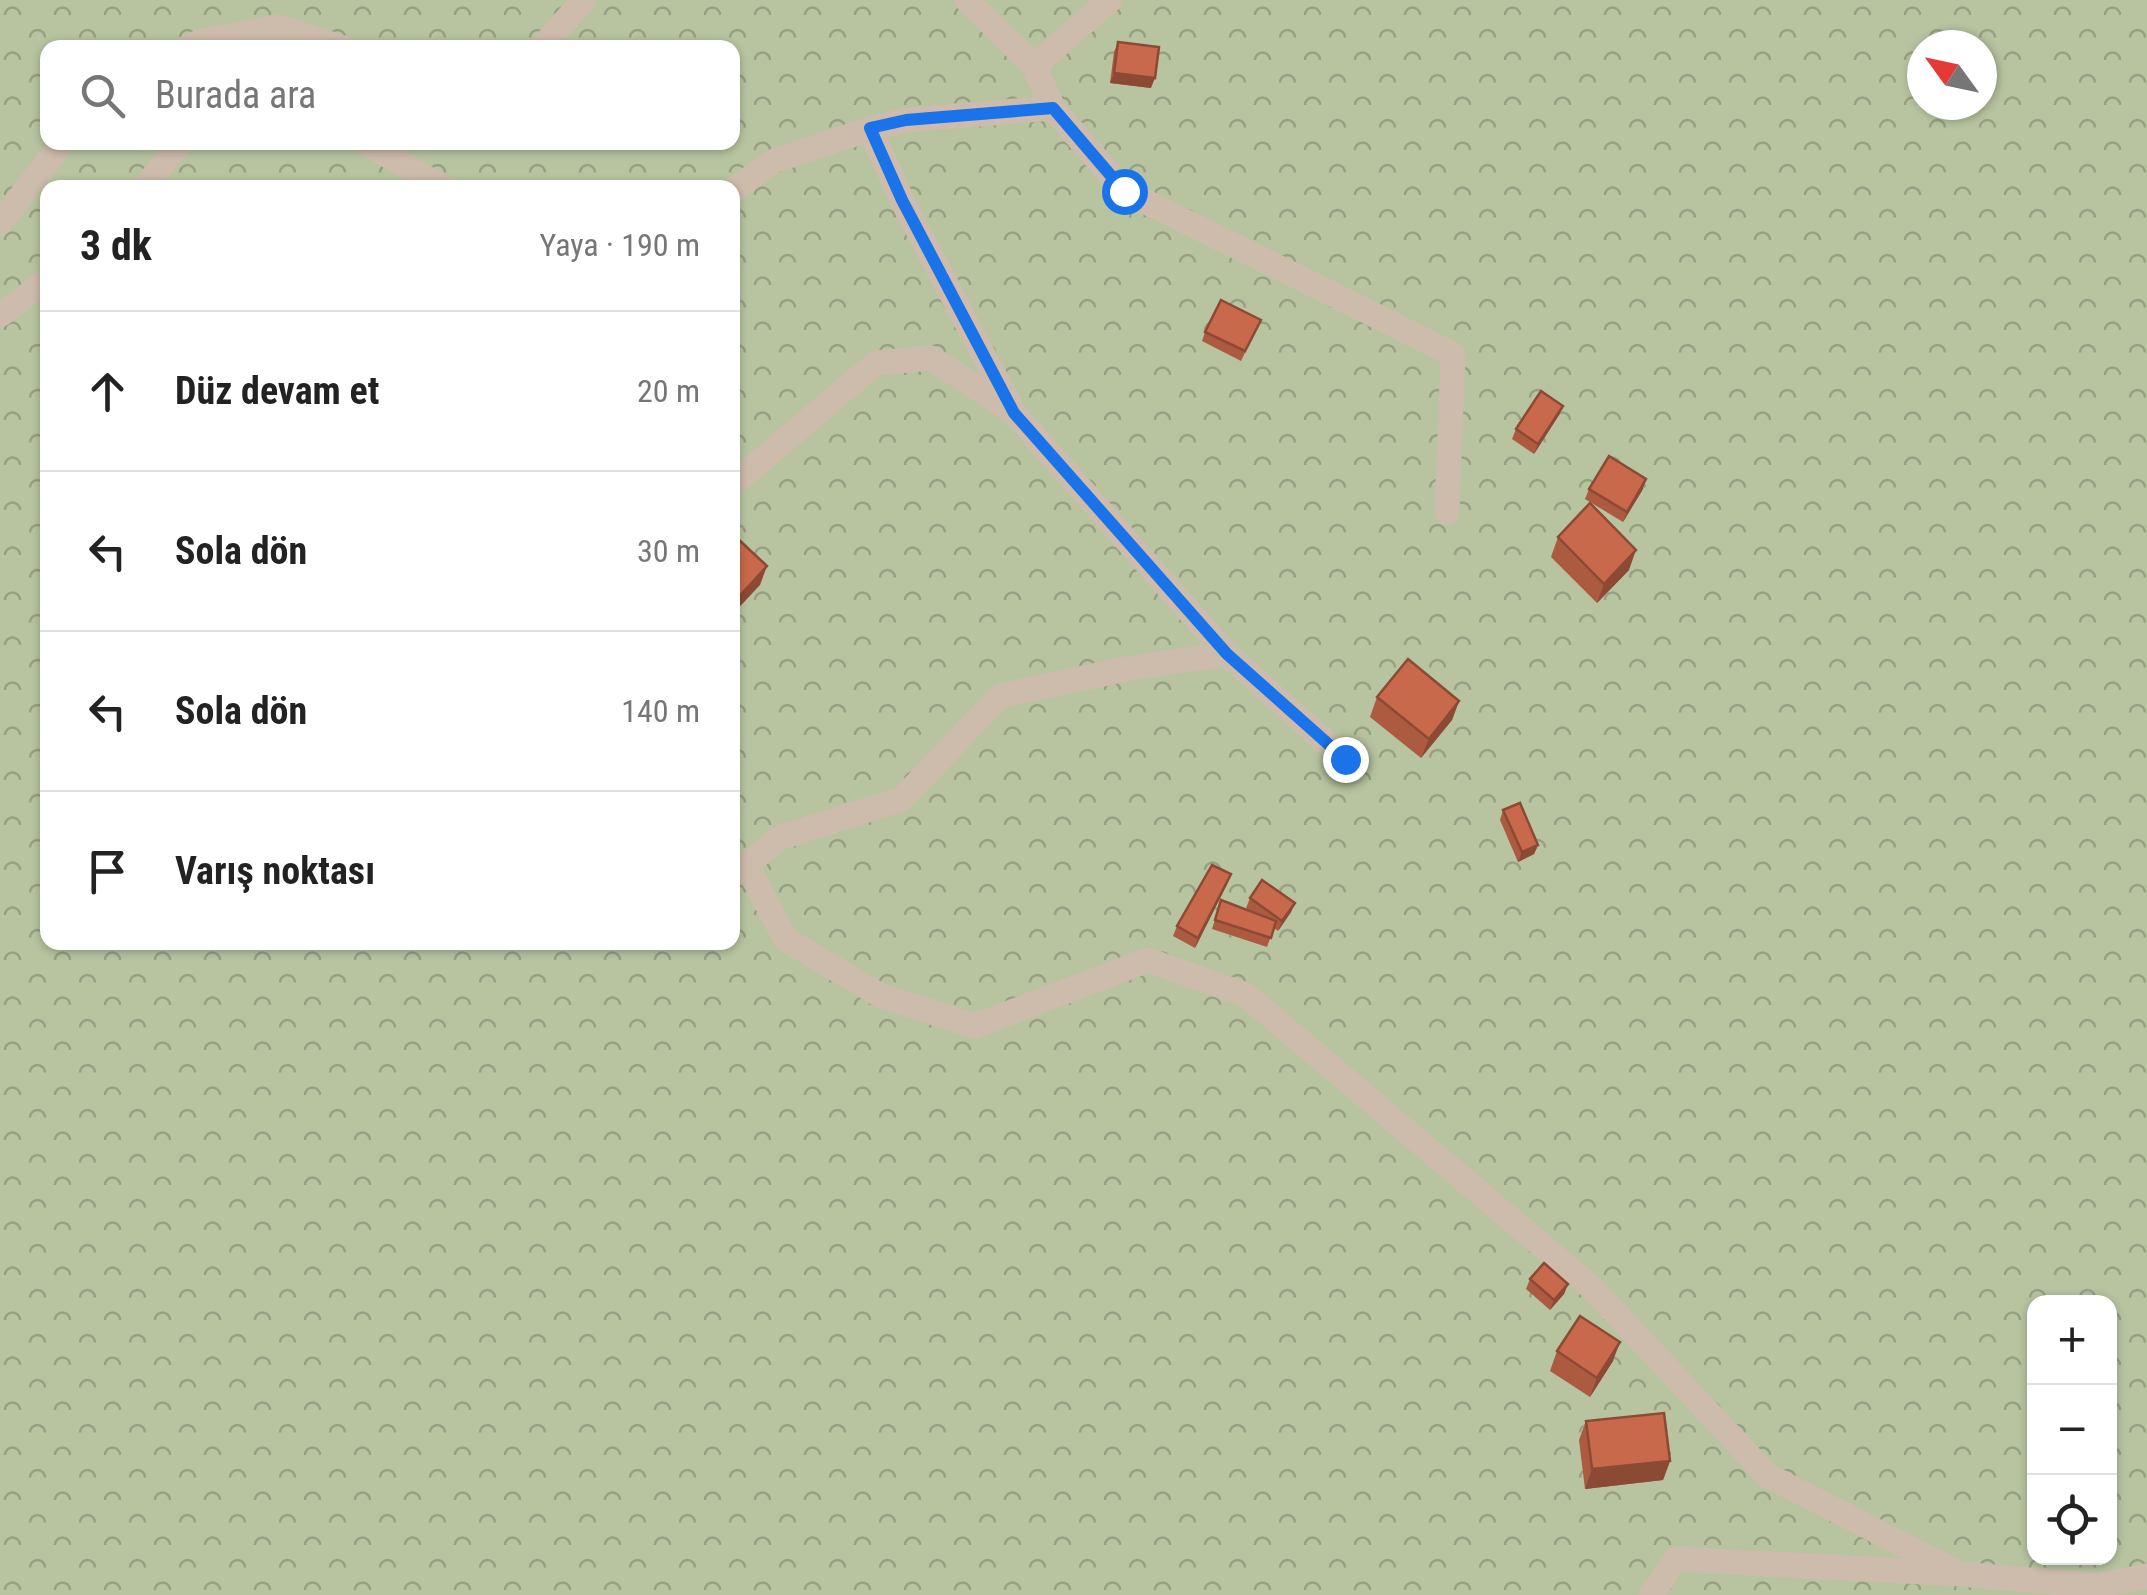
<!DOCTYPE html>
<html lang="tr">
<head>
<meta charset="utf-8">
<style>
	body { margin:0; font-family:"Roboto Condensed",sans-serif; background:#f6f6f6; color:#222 }
	.controls { position:absolute; right:30px; bottom:30px; display:grid; overflow:hidden; border-radius:20px; box-shadow:0 2px 8px #0004 }
	.controls button { width:90px; height:90px; display:grid; place-items:center; padding:0; border:0; border-bottom:2px solid #e0e0e0; background:#fff; color:#222; font:50px sans-serif }
	.compass { position:absolute; left:1907px; top:30px; width:90px; height:90px; border-radius:50%; background:#fff; box-shadow:0 2px 8px #0004; rotate:303deg }
	.stop { position:absolute; width:30px; height:30px; margin:-22px; border:8px solid #1a73e8; border-radius:50%; background:#fff }
	.stop.end { background:#1a73e8; border-color:#fff; box-shadow:0 2px 10px #0008 }
	.list { margin:0; padding:0; list-style:none }
	h2 { display:flex; justify-content:space-between; align-items:center; height:130px; margin:0; padding:0 40px; font-size:42px }
	h2 small { font-size:32px; font-weight:400; color:#767676 }
	.list li { display:grid; grid-template-columns:65px 1fr auto; gap:30px; align-items:center; box-sizing:border-box; height:160px; padding:0 40px; border-top:2px solid #e0e0e0 }
	.list b { display:block; font-size:38px; white-space:nowrap }
	.list em { font-size:32px; font-style:normal; color:#767676 }
	.icon { flex:none; width:55px; height:55px; fill:none; stroke:currentColor; stroke-width:2; stroke-linecap:round; stroke-linejoin:round }
	.map { position:relative; flex:none; width:2147px; height:1595px; overflow:hidden }
	.search { position:absolute; background:#fff; box-shadow:0 2px 8px #0004; left:40px; top:40px; width:700px; height:110px; display:flex; align-items:center; gap:25px; box-sizing:border-box; padding:0 35px; border-radius:20px; color:#767676; font-size:38px }
	.panel { position:absolute; background:#fff; box-shadow:0 2px 8px #0004; left:40px; top:180px; width:700px; height:770px; border-radius:20px }
	.map>svg:first-child { display:block }
	.forest { fill:url(#forest-crowns); fill-rule:evenodd }
	.lines { fill:none; stroke-linecap:round; stroke-linejoin:round }
	.minor { stroke:#cdbbac; stroke-width:25 }
	.wall { fill:#ac5a40 }
	.shaded-wall { fill:#8c4a34 }
	.building { fill:#c8694b; stroke:#8c4a34; stroke-width:2.5 }
	.route { stroke:#1a73e8; stroke-width:12 }
</style>
</head>
<body>
<div class="map">
<svg width="2147" height="1595" viewBox="0 0 2147 1595">
	<defs>
		<pattern id="forest-crowns" width="20" height="18" patternUnits="userSpaceOnUse" patternTransform="scale(2.5)"><rect width="20" height="18" fill="#b8c4a0"/><path d="M2 6a3 3 0 1 1 6 0M12 15a3 3 0 1 1 6 0" fill="none" stroke="#97a083"/></pattern>
	</defs>
	<rect width="100%" height="100%" fill="#f4ebe1"/>
	<path class="forest" d="M0 0H2147V1595H0ZM1922 45H1982V105H1922ZM48 48H732V142H48ZM48 188H732V942H48ZM2034 1302H2110V1558H2034Z"/>
	<g class="lines">
		<g class="minor">
			<path d="M967 0 1034 66 1053 108 1124 191 1453 354 1447 512"/>
			<path d="M186 48 201 41 279 27 343 48"/>
			<path d="M541 48 584 0"/>
			<path d="M1034 66 1110 0"/>
			<path d="M870 129 902 200 1014 413 1227 654 1345 759"/>
			<path d="M364 142 444 188"/>
			<path d="M144 188 181 142"/>
			<path d="M732 191 774 161 870 129 906 120 1053 108"/>
			<path d="M0 223 63 142"/>
			<path d="M0 315 48 280"/>
			<path d="M732 485 876 363 931 358 1010 410"/>
			<path d="M1227 654 1131 668 1000 696 902 799 779 838 747 865 785 939 881 996 975 1026 1148 960 1246 995 1592 1288 1768 1476 1961 1574"/>
			<path d="M1651 1595 1676 1559 1961 1574 2097 1586 2147 1576"/>
		</g>
	</g>
	<g class="wall">
		<path d="M1118 42 1151 88 1110 83 1114 52Z"/>
		<path d="M1261 320 1241 361 1202 341 1205 332Z"/>
		<path d="M1563 406 1559 415 1534 454 1512 439 1516 429Z"/>
		<path d="M1589 489H1643L1623 522 1585 499Z"/>
		<path d="M1558 537 1629 570 1597 603 1551 557Z"/>
		<path d="M1377 697 1459 701 1452 720 1421 758 1370 717Z"/>
		<path d="M1503 810 1538 845 1534 854 1518 862 1500 820Z"/>
		<path d="M1227 884 1195 948 1173 936 1177 926Z"/>
		<path d="M1250 898 1295 903 1291 912 1278 931 1274 928 1267 947 1212 929 1221 900 1251 912 1246 908Z"/>
		<path d="M1530 1279 1568 1284 1564 1294 1550 1310 1526 1289Z"/>
		<path d="M1557 1351 1613 1361 1590 1397 1550 1371Z"/>
		<path d="M1586 1421 1670 1461 1663 1480 1585 1489 1579 1440Z"/>
	</g>
	<g class="shaded-wall">
		<path d="M1114 73 1155 78 1151 88 1110 83Z"/>
		<path d="M1563 406 1559 415 1534 454 1538 444Z"/>
		<path d="M1646 479 1643 489 1623 522 1627 512Z"/>
		<path d="M1636 550 1629 570 1597 603 1604 584Z"/>
		<path d="M767 566 760 585 732 615V608L735 601Z"/>
		<path d="M1459 701 1452 720 1421 758 1429 739Z"/>
		<path d="M1538 845 1534 854 1518 862 1522 852Z"/>
		<path d="M1231 874 1227 884 1195 948 1198 938Z"/>
		<path d="M1295 903 1291 912 1278 931 1282 921Z"/>
		<path d="M1568 1284 1564 1294 1550 1310 1554 1300Z"/>
		<path d="M1620 1342 1613 1361 1590 1397 1597 1378Z"/>
		<path d="M1670 1461 1663 1480 1585 1489 1592 1469Z"/>
	</g>
	<g class="building">
		<path d="M1118 42 1159 47 1155 78 1114 73Z"/>
		<path d="M1221 300 1261 320 1245 351 1205 332Z"/>
		<path d="M1541 391 1563 406 1538 444 1516 429Z"/>
		<path d="M1609 456 1646 479 1627 512 1589 489Z"/>
		<path d="M1590 503 1636 550 1604 584 1558 537Z"/>
		<path d="M737 538 767 566 735 601 732 598V543Z"/>
		<path d="M1408 659 1459 701 1429 739 1377 697Z"/>
		<path d="M1520 803 1538 845 1522 852 1503 810Z"/>
		<path d="M1212 865 1231 874 1198 938 1177 926Z"/>
		<path d="M1262 880 1295 903 1282 921 1250 898Z"/>
		<path d="M1221 900 1276 921 1271 938 1215 920Z"/>
		<path d="M1544 1263 1568 1284 1554 1300 1530 1279Z"/>
		<path d="M1580 1316 1620 1342 1597 1378 1557 1351Z"/>
		<path d="M1664 1413 1670 1461 1592 1469 1586 1421Z"/>
	</g>
	<g class="lines">
		<path class="route" d="M1124 191 1053 108 906 120 870 128 902 200 1014 413 1227 654 1345 759"/>
	</g>
</svg>
<div class="controls">
<button>+</button>
<button>−</button>
<button><svg class="icon" aria-label="locate" viewBox="0 0 24 24"><circle cx="12" cy="12" r="6"/><path d="M12 2v4M12 18v4M2 12h4M18 12h4"/></svg></button>
</div>
<svg class="compass" viewBox="-18 -18 36 36"><path d="M0-13l5 13h-10z" fill="#e53935"/><path d="M0 13l5-13h-10z" fill="#767676"/></svg>
<div class="stop" style="left:1124px;top:191px"></div>
<div class="stop end" style="left:1345px;top:759px"></div>
<div class="search"><svg class="icon" aria-label="search" viewBox="0 0 24 24"><circle cx="10" cy="10" r="6"/><path d="M15 15l6 6"/></svg>Burada ara</div>
<section class="panel">
<h2>3 dk<small>Yaya · 190 m</small></h2>
<ul class="list">
<li><svg class="icon" aria-label="ahead" viewBox="0 0 24 24"><path d="M12 20V5M6 11l6-6 6 6"/></svg><div><b>Düz devam et</b></div><em>20 m</em></li>
<li><svg class="icon" aria-label="left" viewBox="0 0 24 24"><path d="M17 20v-9H6M10 6l-5 5 5 5"/></svg><div><b>Sola dön</b></div><em>30 m</em></li>
<li><svg class="icon" aria-label="left" viewBox="0 0 24 24"><path d="M17 20v-9H6M10 6l-5 5 5 5"/></svg><div><b>Sola dön</b></div><em>140 m</em></li>
<li><svg class="icon" aria-label="arrive" viewBox="0 0 24 24"><path d="M6 21V4h12l-3 4 3 4H6"/></svg><div><b>Varış noktası</b></div></li>
</ul>
</section>
</div>
</body>
</html>
